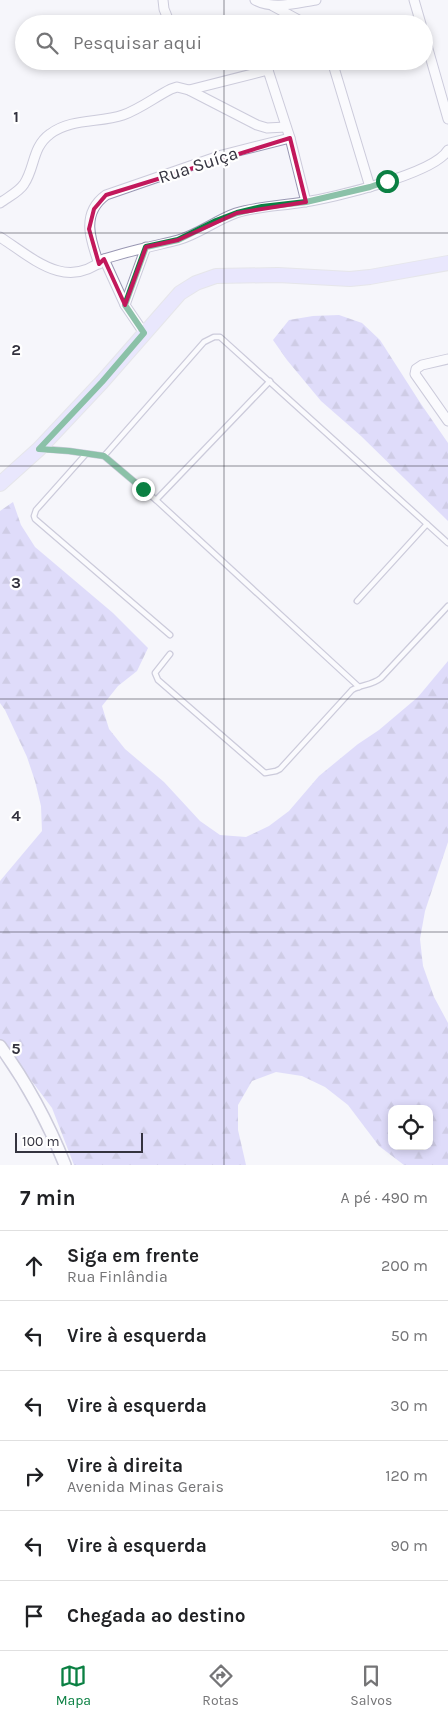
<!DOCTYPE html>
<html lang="pt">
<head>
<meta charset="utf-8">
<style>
	body { margin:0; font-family:Karla,sans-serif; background:#f6f6f6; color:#202124 }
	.controls { position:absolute; right:15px; bottom:15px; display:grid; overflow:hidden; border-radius:10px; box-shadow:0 2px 8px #0003 }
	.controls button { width:45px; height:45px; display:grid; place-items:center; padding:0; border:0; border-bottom:1px solid #e0e0e0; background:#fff; color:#202124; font:25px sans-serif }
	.scale { position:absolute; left:15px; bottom:12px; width:128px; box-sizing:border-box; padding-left:5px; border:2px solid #34333f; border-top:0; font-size:14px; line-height:18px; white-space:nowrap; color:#34333f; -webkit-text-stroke:4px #fff; paint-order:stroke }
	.stop { position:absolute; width:15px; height:15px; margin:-11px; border:4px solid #0b8043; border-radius:50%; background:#fff }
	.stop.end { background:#0b8043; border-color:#fff; box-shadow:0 1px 5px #0008 }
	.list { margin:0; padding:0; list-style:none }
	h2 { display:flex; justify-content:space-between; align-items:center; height:65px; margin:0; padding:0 20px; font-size:21px }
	h2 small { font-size:16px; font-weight:400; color:#757577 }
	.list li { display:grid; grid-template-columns:32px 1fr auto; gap:15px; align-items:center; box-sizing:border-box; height:70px; padding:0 20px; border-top:1px solid #e0e0e0 }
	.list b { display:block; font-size:19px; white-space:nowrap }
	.list p { margin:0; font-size:16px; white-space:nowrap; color:#757577 }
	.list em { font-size:16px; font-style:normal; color:#757577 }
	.icon { flex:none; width:28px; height:28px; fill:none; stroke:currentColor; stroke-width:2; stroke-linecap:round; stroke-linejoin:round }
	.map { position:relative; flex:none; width:448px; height:1165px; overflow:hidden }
	.search { position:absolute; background:#fff; box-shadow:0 2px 8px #0003; left:15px; right:15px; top:15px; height:55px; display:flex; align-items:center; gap:12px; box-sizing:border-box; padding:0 18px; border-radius:28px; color:#757577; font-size:19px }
	.sheet { height:485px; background:#fff }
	nav { display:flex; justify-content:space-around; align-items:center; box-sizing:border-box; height:70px; border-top:1px solid #e0e0e0; background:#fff; font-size:14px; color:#757577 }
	nav a { display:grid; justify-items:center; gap:2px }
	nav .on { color:#0b8043 }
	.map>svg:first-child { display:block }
	.forest { fill:url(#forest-firs); fill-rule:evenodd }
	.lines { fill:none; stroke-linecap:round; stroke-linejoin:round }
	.service-casing { stroke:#9997b3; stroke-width:7 }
	.minor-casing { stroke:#9997b3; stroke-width:11 }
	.tertiary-casing { stroke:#9997b3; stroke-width:14 }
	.primary-casing { stroke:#d2d2d5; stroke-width:16 }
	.service { stroke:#fff; stroke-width:4.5 }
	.minor { stroke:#fff; stroke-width:9 }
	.tertiary { stroke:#fff; stroke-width:11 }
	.primary { stroke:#d9d5fe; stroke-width:14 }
	.route { stroke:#0b8043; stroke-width:6 }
	.marked { fill:none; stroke:#c2185b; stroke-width:4; stroke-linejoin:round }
	.grid { fill:none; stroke:#34333f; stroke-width:1; stroke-opacity:0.55 }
	.labels { text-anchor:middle; stroke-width:4.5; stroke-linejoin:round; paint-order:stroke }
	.street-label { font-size:18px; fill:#34333f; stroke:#fff }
	.grid-label { font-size:16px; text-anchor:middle; font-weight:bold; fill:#34333f; stroke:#fff; stroke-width:4.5; stroke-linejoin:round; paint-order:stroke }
</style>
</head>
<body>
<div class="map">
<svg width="448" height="1165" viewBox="0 0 448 1165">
	<defs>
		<pattern id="forest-firs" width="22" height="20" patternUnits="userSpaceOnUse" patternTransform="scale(1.25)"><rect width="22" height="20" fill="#c3bdf9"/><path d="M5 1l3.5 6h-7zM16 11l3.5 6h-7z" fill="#9f9acb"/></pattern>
	</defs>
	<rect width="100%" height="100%" fill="#f5f5fb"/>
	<g class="forest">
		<path d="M339 315 362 323 380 340 421 404 448 443V521L361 436 321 401 287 360 273 340 289 320 313 316Z"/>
		<path d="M13 502 21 525 35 547 113 613 148 648 137 671 118 686 102 706 109 729 125 749 164 782 200 821 220 835 246 837 269 826 289 811 319 776 358 744 379 730 418 697 448 661V842L425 911 420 939 423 966 434 997 448 1023V1165H404L379 1146 348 1105 325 1087 302 1076 276 1072 252 1081 238 1105V1130L246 1165H74L52 1108 0 1039V881L42 831 41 806 35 781 27 757 5 710 0 703V511ZM392 1109H429V1146H392Z"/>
	</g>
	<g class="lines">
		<g class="service-casing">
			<g id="service">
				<path d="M44 449 69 451 104 456 156 500 359 687"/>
				<path d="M86 454 36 510 34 516 35 519 170 635"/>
				<path d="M104 456 204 342 214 337H220L448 543"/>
				<path d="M156 500 270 381"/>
				<path d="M357 601 427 524"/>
				<path d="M170 654 155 673 158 680 265 773 276 771 280 769 352 690C362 684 371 686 381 678L448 606"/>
			</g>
		</g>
		<g class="minor-casing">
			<g id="minor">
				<path d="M163 0 164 9 170 24"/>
				<path d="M255 0C273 10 296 3 316 0"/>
				<path d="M414 0 421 24"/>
				<path d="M273 6 306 24"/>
				<path d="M424 35 448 119"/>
				<path d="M265 61 290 138 306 202"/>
				<path d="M299 61 333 64"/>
				<path d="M332 61 370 187"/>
				<path d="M189 90 268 70"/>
				<path d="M0 203C8 197 19 192 24 184 35 168 32 147 50 134 71 118 100 123 123 115 140 109 155 97 171 89L177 87 189 90 257 125 267 128 286 127"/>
				<path d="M0 237C34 259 66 291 104 259 118 255 131 251 145 248 156 245 167 243 178 240 199 234 216 220 236 213 258 206 281 206 304 202 332 198 434 174 448 150"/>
				<path d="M104 259 125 305 144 333"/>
				<path d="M99 264C90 239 81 213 106 195L222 155 290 138"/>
				<path d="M125 305 146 247"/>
				<path d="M448 359 422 365 416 369 415 374 448 421"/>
			</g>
		</g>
		<g class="tertiary-casing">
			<path id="tertiary" d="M0 1046C27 1083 48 1122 65 1165"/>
		</g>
		<g class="primary-casing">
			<path id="primary" d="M0 484 39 449 102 382 180 293 196 283 216 276 278 275 350 279 370 277 448 263"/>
		</g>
		<use href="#service" class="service"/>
		<use href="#minor" class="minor"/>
		<use href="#tertiary" class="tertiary"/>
		<use href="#primary" class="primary"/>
	</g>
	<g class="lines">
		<path class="route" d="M143 489 104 456 69 451 39 449 102 382 144 333 125 305 146 247 178 240 216 221 237 213 262 207 306 202 370 187 387 181"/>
	</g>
	<path d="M0 0H448V1165H0ZM290 138 306 202 237 213 178 240 146 247 125 305 104 259 99 264 89 229 94 209 106 195Z" fill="#f5f5fb" fill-opacity=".55" fill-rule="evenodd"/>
	<path class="marked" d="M290 138 306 202 237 213 178 240 146 247 125 305 104 259 99 264 89 229 94 209 106 195Z"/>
	<path class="grid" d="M224 0V24M224 61V1165M0 233H448M0 466H448M0 699H448M0 932H448"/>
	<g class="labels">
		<g class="street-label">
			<text transform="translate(198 165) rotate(-18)" y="6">Rua Suíça</text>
		</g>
	</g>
	<g class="grid-label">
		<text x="16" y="122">1</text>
		<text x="16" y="355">2</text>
		<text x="16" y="588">3</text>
		<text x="16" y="821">4</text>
		<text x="16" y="1054">5</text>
	</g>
</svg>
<div class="controls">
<button><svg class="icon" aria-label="locate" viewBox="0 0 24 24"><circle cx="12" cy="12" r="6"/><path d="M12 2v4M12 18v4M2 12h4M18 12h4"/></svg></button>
</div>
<div class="scale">100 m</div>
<div class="stop" style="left:387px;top:181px"></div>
<div class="stop end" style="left:143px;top:489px"></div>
<div class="search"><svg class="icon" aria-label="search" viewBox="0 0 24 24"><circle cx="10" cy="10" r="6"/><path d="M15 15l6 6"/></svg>Pesquisar aqui</div>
</div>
<section class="sheet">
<h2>7 min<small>A pé · 490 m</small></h2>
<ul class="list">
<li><svg class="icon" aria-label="ahead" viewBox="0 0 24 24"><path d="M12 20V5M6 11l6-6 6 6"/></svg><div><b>Siga em frente</b><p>Rua Finlândia</p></div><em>200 m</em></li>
<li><svg class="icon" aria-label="left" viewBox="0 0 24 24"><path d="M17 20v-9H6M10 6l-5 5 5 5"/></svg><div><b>Vire à esquerda</b></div><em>50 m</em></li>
<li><svg class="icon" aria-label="left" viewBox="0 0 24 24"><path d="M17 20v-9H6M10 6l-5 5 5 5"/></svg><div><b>Vire à esquerda</b></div><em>30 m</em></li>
<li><svg class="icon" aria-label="right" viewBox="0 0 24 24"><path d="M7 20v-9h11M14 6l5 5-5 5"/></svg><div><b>Vire à direita</b><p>Avenida Minas Gerais</p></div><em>120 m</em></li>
<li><svg class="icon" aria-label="left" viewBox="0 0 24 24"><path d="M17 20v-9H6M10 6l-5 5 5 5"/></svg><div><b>Vire à esquerda</b></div><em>90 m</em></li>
<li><svg class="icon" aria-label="arrive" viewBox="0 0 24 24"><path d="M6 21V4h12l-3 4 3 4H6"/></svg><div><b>Chegada ao destino</b></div></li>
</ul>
</section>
<nav>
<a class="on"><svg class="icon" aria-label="map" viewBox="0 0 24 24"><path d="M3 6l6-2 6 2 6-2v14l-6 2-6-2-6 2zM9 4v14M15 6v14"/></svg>Mapa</a>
<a><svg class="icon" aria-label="directions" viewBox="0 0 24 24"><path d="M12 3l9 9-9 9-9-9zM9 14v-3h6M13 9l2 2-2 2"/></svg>Rotas</a>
<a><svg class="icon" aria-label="saved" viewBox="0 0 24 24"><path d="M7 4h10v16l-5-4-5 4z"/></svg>Salvos</a>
</nav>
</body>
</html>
